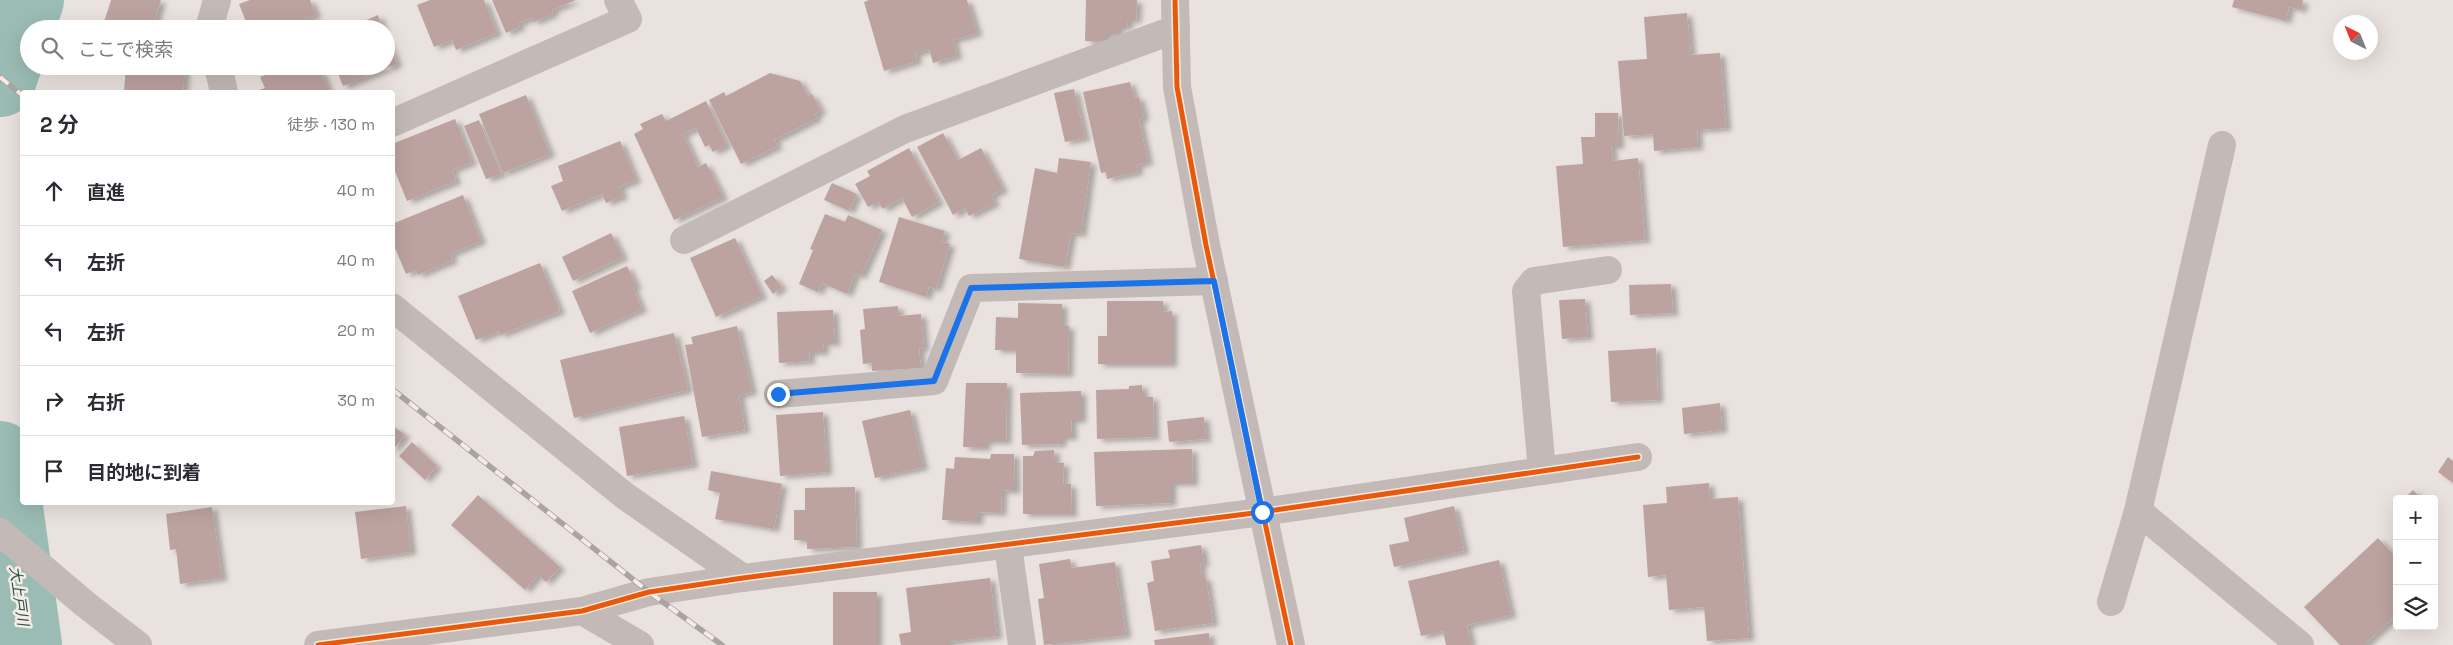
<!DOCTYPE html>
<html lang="ja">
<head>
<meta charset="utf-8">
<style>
	body { margin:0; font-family:"Space Grotesk","Noto Sans JP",sans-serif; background:#f2f2f3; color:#2b2b33 }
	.controls { position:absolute; right:15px; bottom:15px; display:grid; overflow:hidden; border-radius:5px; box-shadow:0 5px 20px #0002 }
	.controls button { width:45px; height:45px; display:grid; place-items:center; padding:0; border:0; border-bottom:1px solid #e1e1e2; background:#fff; color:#2b2b33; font:25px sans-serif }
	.compass { position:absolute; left:2333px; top:15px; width:45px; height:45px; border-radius:50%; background:#fff; box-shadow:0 5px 20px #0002; rotate:317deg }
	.stop { position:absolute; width:15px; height:15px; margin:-11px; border:4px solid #1a73e8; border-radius:50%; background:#fff }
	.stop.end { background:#1a73e8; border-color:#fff; box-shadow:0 1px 5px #0008 }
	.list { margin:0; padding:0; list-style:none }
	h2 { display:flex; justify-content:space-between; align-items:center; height:65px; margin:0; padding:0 20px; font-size:21px }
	h2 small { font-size:16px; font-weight:400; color:#7c7c81 }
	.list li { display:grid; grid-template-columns:32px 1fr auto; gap:15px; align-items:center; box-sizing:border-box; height:70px; padding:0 20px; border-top:1px solid #e1e1e2 }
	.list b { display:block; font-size:19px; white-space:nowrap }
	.list em { font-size:16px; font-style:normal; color:#7c7c81 }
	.icon { flex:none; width:28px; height:28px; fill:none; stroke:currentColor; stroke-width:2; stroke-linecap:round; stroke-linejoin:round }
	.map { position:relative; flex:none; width:2453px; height:645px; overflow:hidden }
	.search { position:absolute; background:#fff; box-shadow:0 5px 20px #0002; left:20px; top:20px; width:375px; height:55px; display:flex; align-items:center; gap:12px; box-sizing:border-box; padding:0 18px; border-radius:28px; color:#7c7c81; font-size:19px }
	.panel { position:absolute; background:#fff; box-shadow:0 5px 20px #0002; left:20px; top:90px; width:375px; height:415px; border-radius:5px }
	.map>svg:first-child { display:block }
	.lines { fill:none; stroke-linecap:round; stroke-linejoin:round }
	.river { stroke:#9bbcb4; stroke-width:72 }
	.building { fill:#bda3a0; filter:url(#shadow) }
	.minor { stroke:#c3bab7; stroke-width:28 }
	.tertiary { stroke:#c3bab7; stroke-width:28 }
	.rail-casing { stroke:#aaa4a2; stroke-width:5.5 }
	.rail { stroke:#f8ebe4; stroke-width:4; stroke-dasharray:11; stroke-linecap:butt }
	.cycleway-casing { stroke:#f8ebe4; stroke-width:8 }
	.cycleway { stroke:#e8590c; stroke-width:5 }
	.route { stroke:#1a73e8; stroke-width:6 }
	.labels { text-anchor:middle; stroke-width:5; stroke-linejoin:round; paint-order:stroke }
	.water-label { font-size:15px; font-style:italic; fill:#1e524a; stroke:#f8ebe4 }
</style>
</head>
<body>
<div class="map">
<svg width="2453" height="645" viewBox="0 0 2453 645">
	<defs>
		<filter id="shadow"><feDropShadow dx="5.5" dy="3" stdDeviation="2.5" flood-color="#0004"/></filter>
	</defs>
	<rect width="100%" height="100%" fill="#eae2de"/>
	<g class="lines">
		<g class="river">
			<path d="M0 81 28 0"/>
			<path d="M0 457 26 645"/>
		</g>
	</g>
	<g class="building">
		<path d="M111 0H161L152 29H127L104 22Z"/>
		<path d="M250 0H310L316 15 281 29H249L239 4Z"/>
		<path d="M430 0H484L497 33 456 50 452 40 434 47 417 5Z"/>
		<path d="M492 0H576L552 10 553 14 534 22 532 18 518 23 520 27 506 33Z"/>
		<path d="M869 0H967L977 33 953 40 957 56 933 63 929 49 915 54 917 61 884 71 864 2Z"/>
		<path d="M1086 0H1137L1136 20H1128L1127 27H1118V34H1105V42L1085 41Z"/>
		<path d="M2234 0H2303L2301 10 2289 7 2286 21 2232 7Z"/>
		<path d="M1687 13 1691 55 1720 53 1726 128 1697 130 1698 147 1654 151 1653 134 1624 136 1618 61 1647 59 1644 17Z"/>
		<path d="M378 15 383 29H345Z"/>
		<path d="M386 38 397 64 343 86 335 66H386Z"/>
		<path d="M126 66H185L183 92 124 91Z"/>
		<path d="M265 66H319L329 92H254L265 88 260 77 268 74Z"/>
		<path d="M770 73 800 81 808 96 812 94 821 111 815 114 817 118 774 140 778 146 741 164 709 100 724 92 726 96Z"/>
		<path d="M1130 82 1134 98 1139 97 1144 117 1139 120 1148 162 1137 165 1138 172 1107 179 1106 172 1101 173 1083 92Z"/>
		<path d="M1074 89 1085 138 1065 142 1054 93Z"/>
		<path d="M526 95 550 154 503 173 479 114Z"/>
		<path d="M706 101 727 145 713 152 709 145 705 147 696 128 683 134 698 167 706 163 723 197 674 220 634 134 643 129 640 124 662 114 666 121Z"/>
		<path d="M1595 113H1618L1619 146H1611L1613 161 1638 158 1645 240 1563 247 1556 166 1583 164 1581 137H1595Z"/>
		<path d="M455 119 472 162 452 170 456 181 407 201 392 164V144Z"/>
		<path d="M479 120 501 174 486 179 464 126Z"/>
		<path d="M943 133 958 160 981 148 1003 189 991 196 995 203 969 216 965 208 953 215 917 147Z"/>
		<path d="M620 141 636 180 619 187 623 196 606 203 602 194 562 211 551 186 563 181 558 166Z"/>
		<path d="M909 148 939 202 912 217 902 198 883 209 878 202 868 207 855 184 870 176 867 171Z"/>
		<path d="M1059 158 1091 162 1081 234 1071 233 1065 267 1019 259 1035 168 1057 173Z"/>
		<path d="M832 183 857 194 849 211 824 200Z"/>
		<path d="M463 195 481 241 450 254 453 260 418 275 416 270 406 274 392 241V224Z"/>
		<path d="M825 214 845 222 848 215 882 230 861 276 855 274 847 294 822 283 818 292 799 284 813 250 810 249Z"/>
		<path d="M899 217 945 231 942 242 950 244 936 289 929 287 926 297 879 282Z"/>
		<path d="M611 233 623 257 573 281 562 257Z"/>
		<path d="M735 238 762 296 716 317 690 258Z"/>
		<path d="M540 263 560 311 500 335 499 331 476 340 458 296Z"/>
		<path d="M627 266 636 285 633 288 642 309 590 333 572 291Z"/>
		<path d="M772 275 782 287 773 294 764 281Z"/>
		<path d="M1671 284 1673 313 1630 315 1629 285Z"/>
		<path d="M1585 299 1588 337 1562 339 1559 300Z"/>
		<path d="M1107 301H1163V312L1172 311V364H1098V336H1107Z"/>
		<path d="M1018 303 1062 304V326H1069L1068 374 1016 373V350H995L996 317 1018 318Z"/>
		<path d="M898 306 899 316 921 314 924 348 919 349 921 368 872 371V363L863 364 860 330 865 329 863 309Z"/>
		<path d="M833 310 835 343H823L824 352H809L810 361 779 363 777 312Z"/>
		<path d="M737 326 752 392 739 395 745 430 702 437 685 345 693 344 691 337Z"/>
		<path d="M674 333 688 390 574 418 560 360Z"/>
		<path d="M1656 348 1658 400 1611 402 1608 351Z"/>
		<path d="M966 383H1007L1006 441H985V448L963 447Z"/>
		<path d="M1142 385 1143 397H1153L1154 437 1097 439 1096 390 1129 389V386Z"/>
		<path d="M1081 391V420H1071L1072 437H1061V444L1022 445 1020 393Z"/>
		<path d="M1720 403 1722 430 1684 434 1682 408Z"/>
		<path d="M910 410 923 467 875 478 862 421Z"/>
		<path d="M823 412 827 472 780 476 776 415Z"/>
		<path d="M684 416 693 465 627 476 619 427Z"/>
		<path d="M1204 417 1206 439 1169 442 1167 421Z"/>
		<path d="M392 425 405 435 392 451Z"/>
		<path d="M412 442 437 466 425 480 399 456Z"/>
		<path d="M1192 449 1193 483H1171V503L1096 506 1094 452Z"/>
		<path d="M1054 450 1055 463H1064L1063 484H1071L1072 514H1023V456H1033L1035 451Z"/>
		<path d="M991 454H1014L1015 491 1002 490 1001 513 978 512V522L942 520 946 468 954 469 955 457 990 459Z"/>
		<path d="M2448 457 2453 461V483L2438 472Z"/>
		<path d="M711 471 782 484 774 529 715 519 720 493 708 490Z"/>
		<path d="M1709 483 1710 499 1738 497 1749 638 1707 641 1704 607 1669 610 1666 575 1648 577 1643 505 1667 503 1666 487Z"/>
		<path d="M855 487 857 547 807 549V540H794V510H805V488Z"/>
		<path d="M2413 490 2422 499H2404Z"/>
		<path d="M478 495 560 567 546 582 538 575 525 590 451 525Z"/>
		<path d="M406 506 411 552 361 559 355 512Z"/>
		<path d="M1454 506 1464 551 1394 567 1389 545 1409 541 1404 518Z"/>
		<path d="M212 507 222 578 180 584 176 549 170 550 166 514Z"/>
		<path d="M2378 538 2397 558V614L2364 645H2340L2304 607Z"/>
		<path d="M1201 545 1204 563 1200 564 1202 578H1206L1213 623 1155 631 1147 583 1154 581 1151 561 1170 558 1168 550Z"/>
		<path d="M1070 559 1072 568 1115 562 1126 635 1044 645 1038 599 1044 598 1039 564Z"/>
		<path d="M1499 560 1511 615 1467 625 1471 645H1446L1443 631 1421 636 1408 581Z"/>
		<path d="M990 578 997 636 949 642V645H901L899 634 911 632 906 588Z"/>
		<rect x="833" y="592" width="44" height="53"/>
		<path d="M1209 633 1210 645H1155L1154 640Z"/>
	</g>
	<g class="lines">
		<g class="minor">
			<path d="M209 29 217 0"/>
			<path d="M218 66 224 92"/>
			<path d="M392 123 628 19 618 0"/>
			<path d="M684 240 905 129 1176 29"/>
			<path d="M392 307 625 496 743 578"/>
			<path d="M778 394 934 381 971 288 1214 281"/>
			<path d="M1542 471 1526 291 1534 281 1608 270"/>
			<path d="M2138 511 2300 645"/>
			<path d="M1008 546 1022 645"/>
			<path d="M2111 602 2138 511 2222 145"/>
			<path d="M582 611 640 645"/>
			<path d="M318 645 582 611 649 592 743 578 1262 512 1638 457"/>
		</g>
		<g class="tertiary">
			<path d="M1175 0 1177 87 1206 245 1291 645"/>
			<path d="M0 532 85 604 138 645"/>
		</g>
		<g class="rail-casing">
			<g id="rail">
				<path d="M0 77 22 95"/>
				<path d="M392 389 649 592 722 645"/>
			</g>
		</g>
		<use href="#rail" class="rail"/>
		<g class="cycleway-casing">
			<g id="cycleway">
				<path d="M1175 0 1177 87 1206 245 1291 645"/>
				<path d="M318 645 582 611 649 592 743 578 1262 512 1638 457"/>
			</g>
		</g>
		<use href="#cycleway" class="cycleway"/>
	</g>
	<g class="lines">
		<path class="route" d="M778 394 934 381 971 288 1214 281 1262 512"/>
	</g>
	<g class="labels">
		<g class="water-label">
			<text transform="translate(19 596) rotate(82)" y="5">大上戸川</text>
		</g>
	</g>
</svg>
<div class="controls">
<button>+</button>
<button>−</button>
<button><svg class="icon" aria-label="layers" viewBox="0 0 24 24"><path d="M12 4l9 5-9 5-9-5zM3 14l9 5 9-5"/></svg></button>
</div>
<svg class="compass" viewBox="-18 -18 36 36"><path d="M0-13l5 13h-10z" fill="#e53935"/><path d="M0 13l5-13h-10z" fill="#7c7c81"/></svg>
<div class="stop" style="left:1262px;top:512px"></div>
<div class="stop end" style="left:778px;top:394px"></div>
<div class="search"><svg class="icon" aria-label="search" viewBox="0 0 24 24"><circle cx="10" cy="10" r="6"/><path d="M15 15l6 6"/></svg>ここで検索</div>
<section class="panel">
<h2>2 分<small>徒歩 · 130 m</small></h2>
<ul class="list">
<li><svg class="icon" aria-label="ahead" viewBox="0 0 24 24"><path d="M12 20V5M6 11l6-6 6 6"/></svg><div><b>直進</b></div><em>40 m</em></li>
<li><svg class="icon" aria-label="left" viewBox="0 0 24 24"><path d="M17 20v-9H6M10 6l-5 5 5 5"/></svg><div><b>左折</b></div><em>40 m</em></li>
<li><svg class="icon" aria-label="left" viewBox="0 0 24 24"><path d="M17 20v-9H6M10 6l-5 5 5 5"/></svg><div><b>左折</b></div><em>20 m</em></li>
<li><svg class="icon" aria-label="right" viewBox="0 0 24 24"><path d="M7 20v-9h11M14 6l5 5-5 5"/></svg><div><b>右折</b></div><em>30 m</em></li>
<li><svg class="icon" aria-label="arrive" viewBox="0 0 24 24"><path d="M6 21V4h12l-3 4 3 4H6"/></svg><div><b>目的地に到着</b></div></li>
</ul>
</section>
</div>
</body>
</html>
